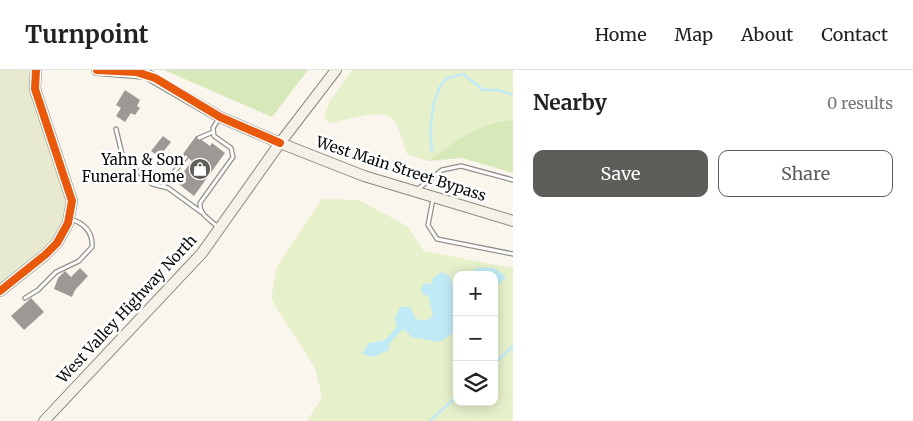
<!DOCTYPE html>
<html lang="en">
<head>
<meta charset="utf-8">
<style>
	body { margin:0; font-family:Merriweather,serif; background:#f2f2f2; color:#222 }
	.controls { position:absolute; right:15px; bottom:15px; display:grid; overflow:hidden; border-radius:10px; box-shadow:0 2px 12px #0003 }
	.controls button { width:45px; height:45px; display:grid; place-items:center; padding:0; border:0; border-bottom:1px solid #e0e0e0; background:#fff; color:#222; font:25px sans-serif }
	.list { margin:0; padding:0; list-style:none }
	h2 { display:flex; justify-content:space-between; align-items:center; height:65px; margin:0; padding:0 20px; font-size:21px }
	h2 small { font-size:16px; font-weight:400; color:#767676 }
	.actions { display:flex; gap:10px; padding:15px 20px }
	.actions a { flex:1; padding:11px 0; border:1px solid #5e5d59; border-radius:10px; text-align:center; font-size:18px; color:#5e5d59 }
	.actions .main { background:#5e5d59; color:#fff }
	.icon { flex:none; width:28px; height:28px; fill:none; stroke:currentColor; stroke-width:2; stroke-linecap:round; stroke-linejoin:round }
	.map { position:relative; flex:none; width:513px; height:351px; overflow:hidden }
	header { display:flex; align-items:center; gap:30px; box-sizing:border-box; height:70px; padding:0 25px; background:#fff; border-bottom:1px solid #e0e0e0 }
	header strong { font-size:24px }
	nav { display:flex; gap:28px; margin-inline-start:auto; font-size:18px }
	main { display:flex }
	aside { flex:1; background:#fff }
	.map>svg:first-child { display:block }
	.green { fill:#e6f0cb; fill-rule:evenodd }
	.forest { fill:#d7e9b8 }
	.cemetery { fill:#e8ead0 }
	.water { fill:#c1eaf7 }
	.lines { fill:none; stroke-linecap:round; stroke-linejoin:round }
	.stream { stroke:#c1eaf7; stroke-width:2.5 }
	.building { fill:#9c9894 }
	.lane-casing { stroke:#92908c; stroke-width:5.5 }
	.secondary-casing { stroke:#898783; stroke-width:12 }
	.lane { stroke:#fefefc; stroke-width:3 }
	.secondary { stroke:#f4f1e7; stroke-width:10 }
	.cycleway-casing { stroke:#fff; stroke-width:11 }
	.cycleway { stroke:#e8590c; stroke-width:8 }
	.labels { text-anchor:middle; stroke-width:5; stroke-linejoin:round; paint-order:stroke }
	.poi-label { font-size:15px; fill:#0a0a0a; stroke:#fff; text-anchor:end }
	.street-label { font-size:15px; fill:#0a0a0a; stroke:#fff }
</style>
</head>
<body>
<header>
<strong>Turnpoint</strong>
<nav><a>Home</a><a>Map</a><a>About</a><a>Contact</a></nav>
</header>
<main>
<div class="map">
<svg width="513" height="351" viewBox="0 0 513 351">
	<rect width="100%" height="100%" fill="#faf6ed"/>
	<g class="green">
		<path d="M352 0H513V50C480 53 454 72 428 91L407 84C403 74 401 60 394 51 384 36 348 50 331 53L324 49 329 32Z"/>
		<path d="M322 129 359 130 407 156 424 181 513 198V351H307L322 327 315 298 271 229 277 196ZM457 205H494V332H457Z"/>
	</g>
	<g class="forest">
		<path d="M164 0H308L272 47Z"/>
		<path d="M513 50V103L462 88 428 91C454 72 480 52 513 50Z"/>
	</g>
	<path class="cemetery" d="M0 0H36L35 7 72 131 57 173 0 221Z"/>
	<g class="water">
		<path d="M485 197 496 199 506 207 494 219V205H473L474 199Z"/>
		<path d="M442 202 450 206 457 232V261L439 272 412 267 403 259 389 274V280L373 287 362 284 369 273 385 270 397 257 395 249 400 237H410L416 249 426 251 433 245 428 225H423L421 219 424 213 432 214 433 208Z"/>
	</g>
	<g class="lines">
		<g class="stream">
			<path d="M432 81C429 61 431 22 447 8L463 4 483 20H498L513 25"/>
			<path d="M494 294 513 276"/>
			<path d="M430 351 457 326"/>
		</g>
	</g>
	<g class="building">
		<path d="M125 20 140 30 137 36 140 38 135 45 131 43 125 52 116 46 121 38 116 35Z"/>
		<path d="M163 66 171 72 159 87 151 81Z"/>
		<path d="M196 66 210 76 212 73 225 83 194 126 176 112 192 91 183 84Z"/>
		<path d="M80 198 88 206 75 220 72 227 54 219 58 208 65 201 71 207Z"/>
		<path d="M31 228 44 242 24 260 11 246Z"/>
	</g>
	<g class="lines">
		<g class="lane-casing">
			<g id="lane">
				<path d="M116 59 123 88 152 114 168 118 201 142"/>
				<path d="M199 68 213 62"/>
				<path d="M163 116 186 87"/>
				<path d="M418 119 442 100 461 96 513 110"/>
				<path d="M433 129 428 155 437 169 513 184"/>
				<path d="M217 156C209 149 199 144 200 133L233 87 231 78 214 66 213 58 218 50"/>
				<path d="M25 228 38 220 56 202 79 191 92 177C93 162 84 153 70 149"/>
			</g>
		</g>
		<g class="secondary-casing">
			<g id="secondary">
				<path d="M97 0 146 4 220 47 280 73 364 106 513 151"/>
				<path d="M0 221 45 185 57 173 68 153 72 131 35 19 36 0"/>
				<path d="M44 351 202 183 280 73 336 0"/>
			</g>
		</g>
		<use href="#lane" class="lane"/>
		<use href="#secondary" class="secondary"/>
		<g class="cycleway-casing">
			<g id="cycleway">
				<path d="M97 0 136 2 155 8 220 47 280 73"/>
				<path d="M0 221 45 185 57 173 68 153 72 131 35 19 36 0"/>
			</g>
		</g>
		<use href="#cycleway" class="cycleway"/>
	</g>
	<defs>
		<g id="shop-disc" transform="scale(1.125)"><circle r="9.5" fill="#5e5d59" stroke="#fff"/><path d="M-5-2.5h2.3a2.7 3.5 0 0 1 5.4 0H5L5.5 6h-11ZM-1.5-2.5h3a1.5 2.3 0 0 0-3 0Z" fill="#fff"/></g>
	</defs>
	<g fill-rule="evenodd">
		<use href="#shop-disc" x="200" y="99"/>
	</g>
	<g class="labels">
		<g class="poi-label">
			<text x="184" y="95">Yahn &amp; Son<tspan x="184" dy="17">Funeral Home</tspan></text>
		</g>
		<g class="street-label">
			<text transform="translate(401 99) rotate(18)" y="5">West Main Street Bypass</text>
			<text transform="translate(127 239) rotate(-47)" y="5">West Valley Highway North</text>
		</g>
	</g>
</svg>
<div class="controls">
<button>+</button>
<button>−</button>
<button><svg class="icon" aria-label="layers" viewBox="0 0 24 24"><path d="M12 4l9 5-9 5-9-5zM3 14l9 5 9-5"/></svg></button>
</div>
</div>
<aside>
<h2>Nearby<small>0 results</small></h2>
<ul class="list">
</ul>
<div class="actions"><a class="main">Save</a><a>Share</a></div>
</aside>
</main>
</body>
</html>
